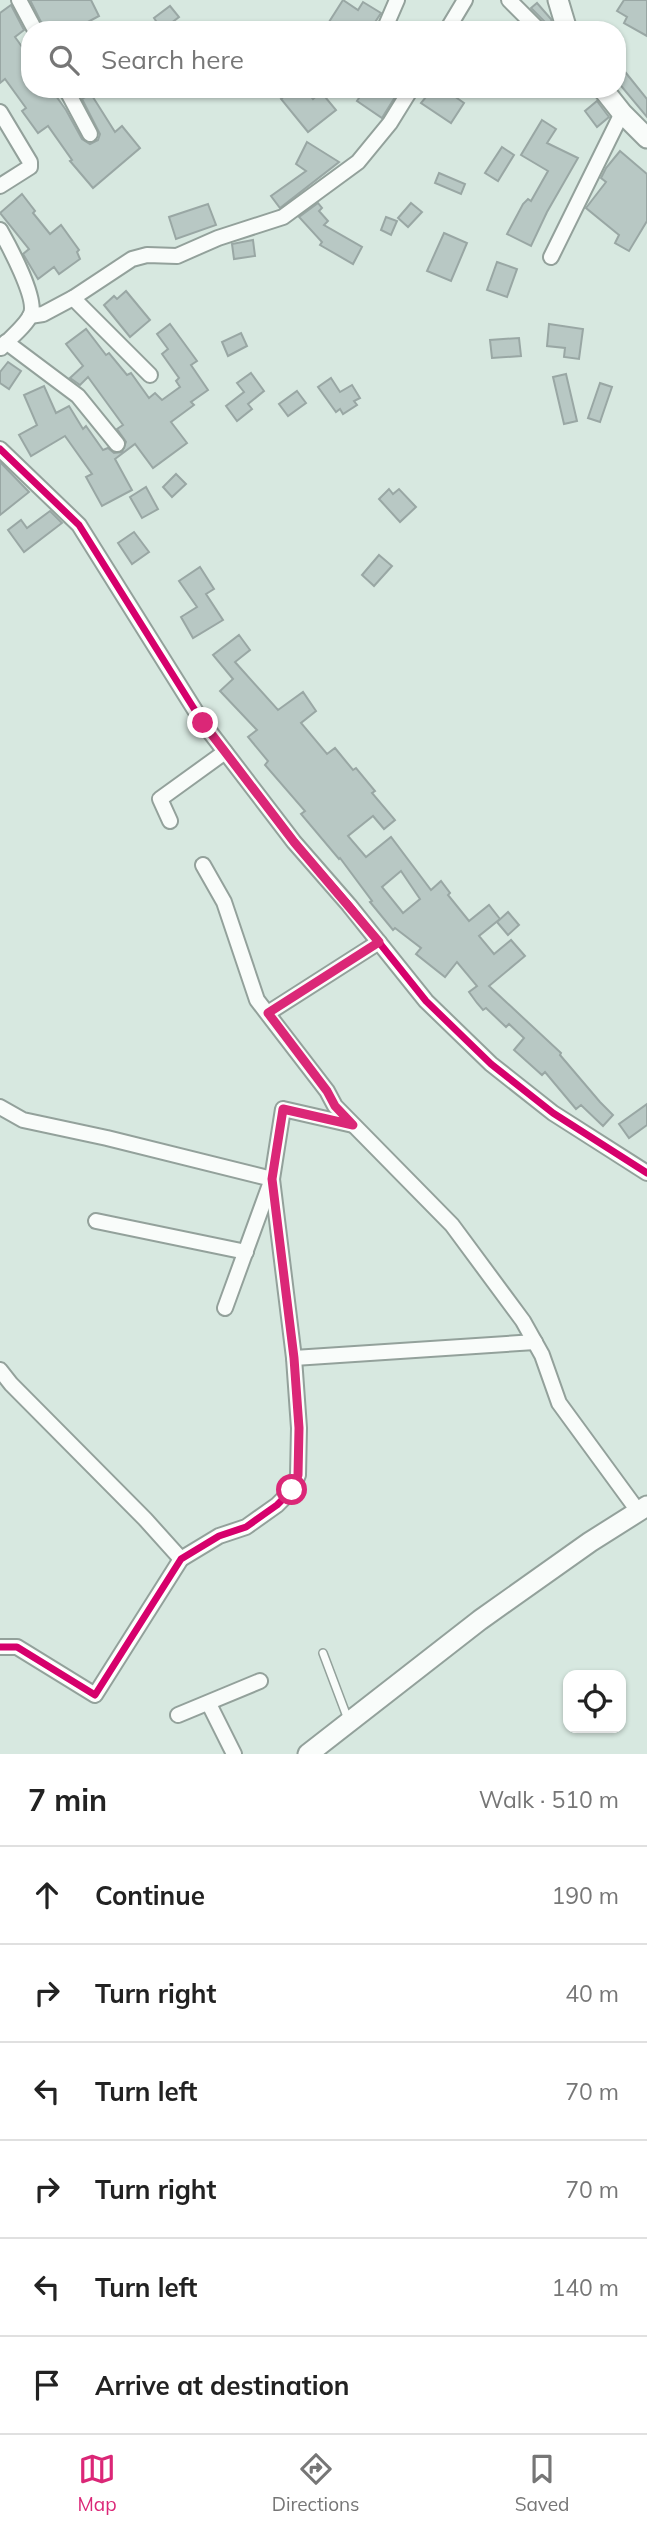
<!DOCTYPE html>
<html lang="en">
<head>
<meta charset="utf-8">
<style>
	body { margin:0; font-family:Mulish,sans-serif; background:#f2f2f2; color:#222 }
	.controls { position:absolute; right:21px; bottom:21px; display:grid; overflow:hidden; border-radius:14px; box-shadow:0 2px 5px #0004 }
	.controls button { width:63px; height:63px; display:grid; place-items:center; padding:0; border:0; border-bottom:2px solid #e0e0e0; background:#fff; color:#222; font:35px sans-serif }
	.stop { position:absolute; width:21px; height:21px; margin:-16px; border:5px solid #db2777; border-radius:50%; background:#fff }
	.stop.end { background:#db2777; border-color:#fff; box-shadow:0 2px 7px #0008 }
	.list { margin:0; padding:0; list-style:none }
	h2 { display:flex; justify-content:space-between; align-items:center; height:91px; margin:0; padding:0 28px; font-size:30px }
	h2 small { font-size:23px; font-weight:400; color:#767676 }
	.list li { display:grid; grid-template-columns:46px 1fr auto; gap:21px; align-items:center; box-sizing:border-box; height:98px; padding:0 28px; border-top:2px solid #e0e0e0 }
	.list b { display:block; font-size:26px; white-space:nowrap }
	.list em { font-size:23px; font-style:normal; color:#767676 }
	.icon { flex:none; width:38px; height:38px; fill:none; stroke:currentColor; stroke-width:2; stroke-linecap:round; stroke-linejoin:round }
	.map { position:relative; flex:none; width:647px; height:1754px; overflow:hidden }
	.search { position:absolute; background:#fff; box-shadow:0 2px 5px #0004; left:21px; right:21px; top:21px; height:77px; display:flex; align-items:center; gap:18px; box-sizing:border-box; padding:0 24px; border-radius:28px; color:#767676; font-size:26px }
	.sheet { height:679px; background:#fff }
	nav { display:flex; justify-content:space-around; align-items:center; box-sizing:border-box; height:98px; border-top:2px solid #e0e0e0; background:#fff; font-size:19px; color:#767676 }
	nav a { display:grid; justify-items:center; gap:4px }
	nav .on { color:#db2777 }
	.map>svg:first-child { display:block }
	.building { fill:#b8c8c4; stroke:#99a7a4; stroke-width:2; fill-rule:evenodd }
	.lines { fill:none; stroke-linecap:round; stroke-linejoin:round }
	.lane-casing { stroke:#93a19b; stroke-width:10 }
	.street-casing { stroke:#93a19b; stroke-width:18 }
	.secondary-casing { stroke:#93a19b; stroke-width:23 }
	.lane { stroke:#f9fcfa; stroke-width:7 }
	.street { stroke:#f9fcfa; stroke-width:14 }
	.secondary { stroke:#f9fcfa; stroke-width:19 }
	.cycleway-casing { stroke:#fff; stroke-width:11 }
	.cycleway { stroke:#d6006c; stroke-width:7 }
	.route { stroke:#db2777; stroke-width:9 }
</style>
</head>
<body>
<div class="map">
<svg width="647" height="1754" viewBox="0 0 647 1754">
	<rect width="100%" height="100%" fill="#d7e8e0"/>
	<g class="building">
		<path d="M30 0H91L99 16 73 30H45Z"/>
		<path d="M343 0 358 10 363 2 381 13 370 30H341L329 22Z"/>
		<path d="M624 0H647V36L624 23 627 17 617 11Z"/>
		<path d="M537 3 551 19 554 30H548L546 23 531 8Z"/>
		<path d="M11 5 24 30 15 37 30 58V89H51L66 110 82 139 90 144 98 140 100 134 82 99 91 94 115 132 122 126 140 148 93 188 70 161 72 160 48 126 38 133 22 111 26 108 5 79 0 83V13Z"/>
		<path d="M170 6 179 17 162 30 154 18Z"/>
		<path d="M626 73 647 99V117L617 81Z"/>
		<path d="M293 89H305L313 99 321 92 336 110 308 132 281 99Z"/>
		<path d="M365 89H400L382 118 357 101Z"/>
		<path d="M421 89H444L464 103 451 123 421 103 426 97 420 93Z"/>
		<path d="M597 101 609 117 597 127 585 111Z"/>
		<path d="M542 120 556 129 547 143 578 158 547 212 531 246 507 234 523 204 528 199 531 201 548 171 521 155Z"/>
		<path d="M307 142 339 162 280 208 271 196 306 171 296 164Z"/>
		<path d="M502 147 514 155 498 181 485 173Z"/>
		<path d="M620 151 647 174V221L629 251 615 243 619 235 586 208 606 182 601 178 606 168Z"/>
		<path d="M439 173 465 184 461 194 435 183Z"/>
		<path d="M22 194 35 211 33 213 50 234 61 225 79 250 77 252 80 259 59 274 54 267 38 279 23 254 29 249 0 213Z"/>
		<path d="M318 203 322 208 319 211 328 221 324 225 362 247 353 264 320 245 322 242 299 217Z"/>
		<path d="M411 203 422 212 408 227 398 218Z"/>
		<path d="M208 204 216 225 176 239 169 217Z"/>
		<path d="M386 217 397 221 391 235 381 230Z"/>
		<path d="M444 233 467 243 451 281 427 271Z"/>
		<path d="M253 240 255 256 234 259 232 244Z"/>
		<path d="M497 262 517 269 507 297 487 290Z"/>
		<path d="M126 291 150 320 130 337 104 305 114 296 117 299Z"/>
		<path d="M170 324 197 361 191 365 208 390 191 402 194 405 171 422 187 443 153 468 135 444 115 459 132 490 102 506 86 477 92 474 65 436 31 456 19 435 37 425 24 395 44 386 56 413 69 406 83 429 86 426 103 450 108 448 114 453 122 452 126 442 117 429 123 425 88 377 80 385 70 378 83 366 66 344 86 329 106 355 109 353 127 375 131 373 149 398 155 393 162 400 180 387 176 381 179 378 162 354 168 349 157 334Z"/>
		<path d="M549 324 583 329 579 359 564 357 565 348 547 346Z"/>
		<path d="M241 333 247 346 228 356 222 342Z"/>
		<path d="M519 338 521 356 492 358 490 340Z"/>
		<path d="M8 362 21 371 9 389 0 383V372Z"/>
		<path d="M251 373 264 391 248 404 252 409 237 421 226 406 244 392 237 383Z"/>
		<path d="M566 374 577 421 564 424 553 377Z"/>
		<path d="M331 378 340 392 352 385 360 398 354 401 357 405 343 414 340 409 336 412 318 387Z"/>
		<path d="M600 383 612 387 600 422 588 418Z"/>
		<path d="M297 391 306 403 288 416 279 404Z"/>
		<path d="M0 462 29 492 0 515Z"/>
		<path d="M176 474 186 484 172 497 163 487Z"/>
		<path d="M146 487 158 509 142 518 130 497Z"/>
		<path d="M389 489 393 494 399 489 416 507 400 522 379 499Z"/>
		<path d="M50 511 62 523 24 552 8 530 21 520 27 528Z"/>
		<path d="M134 532 149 552 132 564 118 543Z"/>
		<path d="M379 555 392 566 374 586 362 575Z"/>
		<path d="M200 567 214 589 206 594 223 620 193 638 181 617 197 607 179 581Z"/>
		<path d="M239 635 250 650 235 662 278 710 303 692 316 711 301 723 327 754 335 748 353 770 356 768 375 791 372 793 395 820 384 829 373 816 348 836 366 857 391 837 431 890 441 881 450 893 448 895 469 921 489 905 500 919 479 936 494 954 511 940 525 956 489 986 561 1053 560 1055 600 1102 613 1115 603 1126 581 1105 576 1109 545 1072 542 1075 514 1050 524 1038 509 1024 506 1027 486 1008 483 1010 477 1003 469 992 477 986 457 962 445 977 416 954 421 948 395 928 393 930 370 902 372 901 340 858 339 859 301 814 305 811 265 765 268 761 248 737 257 730 220 691 233 679 213 655ZM401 871 420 899 403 913 382 887Z"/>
		<path d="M508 912 519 925 508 935 497 922Z"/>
		<path d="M647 1104V1125L629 1138 619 1124Z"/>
	</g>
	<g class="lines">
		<g class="lane-casing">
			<path id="lane" d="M323 1653 349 1722"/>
		</g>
		<g class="street-casing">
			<g id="street">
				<path d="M19 0 35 30"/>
				<path d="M509 0 539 30"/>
				<path d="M384 30 397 0"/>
				<path d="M447 30 465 0"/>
				<path d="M66 89 90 134"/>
				<path d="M0 112 30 162V167L0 186"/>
				<path d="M0 230C9 246 37 298 31 314 26 326 10 338 1 348"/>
				<path d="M551 257 622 113"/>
				<path d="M73 298 150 375"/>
				<path d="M30 316 43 314 73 298 132 259 147 255 177 256 218 238 283 217 358 162 390 123 411 89"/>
				<path d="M6 342 78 396 117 444"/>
				<path d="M0 449 79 525 203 723 294 842 349 905 426 1001 491 1064 553 1113 647 1173"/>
				<path d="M170 821 160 799 225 752"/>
				<path d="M203 865 224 902 257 1000 327 1091 335 1106 452 1225 523 1321 542 1355 559 1403 638 1511"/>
				<path d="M268 1013 379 942"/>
				<path d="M0 1107 23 1120 107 1138 272 1179 225 1308"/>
				<path d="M96 1221 246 1252"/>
				<path d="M294 1358 535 1342"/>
				<path d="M0 1370 11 1384 145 1519 181 1559"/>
				<path d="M0 1647H17L95 1695 181 1559 219 1536 246 1527 277 1505 292 1490 298 1475 299 1428 294 1358 272 1179 283 1109 353 1125"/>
				<path d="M209 1704 234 1754"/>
				<path d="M178 1715 260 1681"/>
			</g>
		</g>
		<g class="secondary-casing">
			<g id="secondary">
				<path d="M558 0 567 30"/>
				<path d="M603 89 622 113 647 138"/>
				<path d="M308 1754 480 1620 590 1542 647 1506"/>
			</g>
		</g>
		<use href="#lane" class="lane"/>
		<use href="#street" class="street"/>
		<use href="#secondary" class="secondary"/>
		<g class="cycleway-casing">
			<g id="cycleway">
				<path d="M0 449 79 525 203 723 294 842 349 905 426 1001 491 1064 553 1113 647 1173"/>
				<path d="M0 1647H17L95 1695 181 1559 219 1536 246 1527 277 1505 292 1490 298 1475 299 1428 294 1358 272 1179 283 1109 353 1125"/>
			</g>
		</g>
		<use href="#cycleway" class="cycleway"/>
	</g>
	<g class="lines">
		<path class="route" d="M203 723 294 842 379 942 268 1013 327 1091 335 1106 353 1125 283 1109 272 1179 294 1358 299 1428 298 1475 292 1490"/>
	</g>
</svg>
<div class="controls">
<button><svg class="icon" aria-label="locate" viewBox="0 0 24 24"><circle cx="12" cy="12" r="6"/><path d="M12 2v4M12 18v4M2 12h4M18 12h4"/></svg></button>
</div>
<div class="stop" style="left:292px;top:1490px"></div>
<div class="stop end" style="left:203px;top:723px"></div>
<div class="search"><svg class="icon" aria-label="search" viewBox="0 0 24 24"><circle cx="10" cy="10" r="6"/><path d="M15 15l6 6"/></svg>Search here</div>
</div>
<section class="sheet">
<h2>7 min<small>Walk · 510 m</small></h2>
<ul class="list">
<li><svg class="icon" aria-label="ahead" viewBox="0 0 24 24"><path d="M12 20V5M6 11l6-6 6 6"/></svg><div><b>Continue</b></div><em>190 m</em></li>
<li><svg class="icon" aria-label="right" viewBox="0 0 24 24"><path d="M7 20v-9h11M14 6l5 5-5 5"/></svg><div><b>Turn right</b></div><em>40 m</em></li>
<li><svg class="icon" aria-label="left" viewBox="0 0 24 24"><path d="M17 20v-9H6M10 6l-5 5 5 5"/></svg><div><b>Turn left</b></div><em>70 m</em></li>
<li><svg class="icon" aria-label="right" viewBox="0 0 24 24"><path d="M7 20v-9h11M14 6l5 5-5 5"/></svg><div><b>Turn right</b></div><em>70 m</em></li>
<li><svg class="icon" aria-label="left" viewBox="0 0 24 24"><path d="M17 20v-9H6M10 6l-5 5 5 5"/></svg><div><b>Turn left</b></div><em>140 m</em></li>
<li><svg class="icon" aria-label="arrive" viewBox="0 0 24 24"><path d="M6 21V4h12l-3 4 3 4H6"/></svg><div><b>Arrive at destination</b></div></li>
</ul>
</section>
<nav>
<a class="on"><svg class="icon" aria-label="map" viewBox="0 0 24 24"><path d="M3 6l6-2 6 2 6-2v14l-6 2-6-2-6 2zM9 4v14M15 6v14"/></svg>Map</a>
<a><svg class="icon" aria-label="directions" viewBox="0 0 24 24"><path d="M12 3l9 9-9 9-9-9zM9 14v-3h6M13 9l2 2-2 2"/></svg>Directions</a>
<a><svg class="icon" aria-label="saved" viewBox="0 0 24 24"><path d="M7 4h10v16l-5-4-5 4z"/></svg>Saved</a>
</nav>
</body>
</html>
